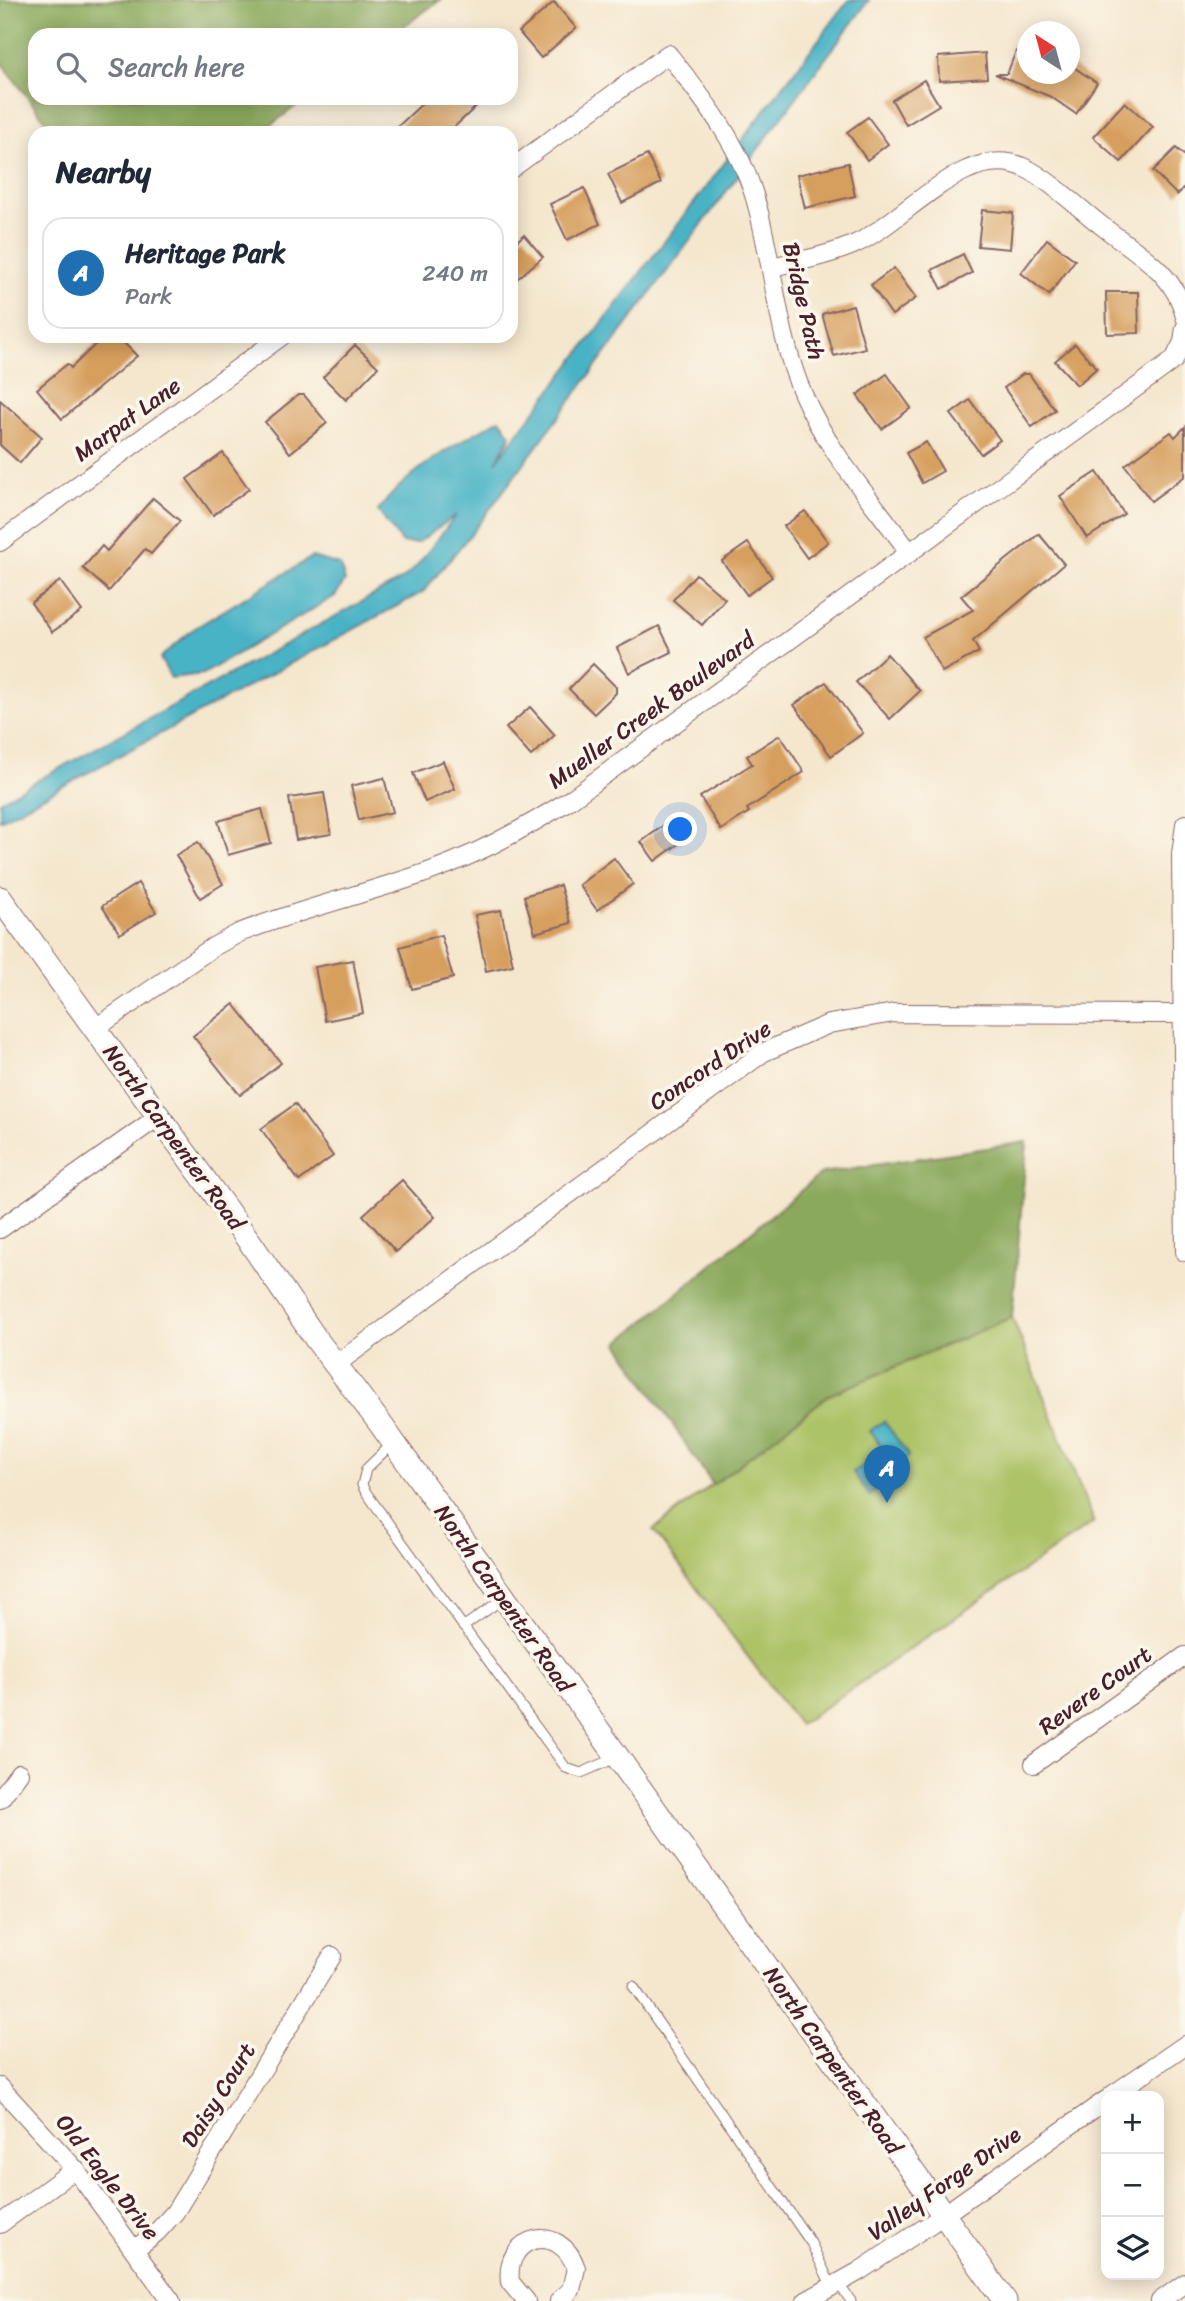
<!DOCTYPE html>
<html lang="en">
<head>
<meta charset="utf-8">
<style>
	body { margin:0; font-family:Sriracha,sans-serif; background:#f6f6f7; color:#1f2937 }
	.controls { position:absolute; right:21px; bottom:21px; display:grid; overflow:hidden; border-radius:14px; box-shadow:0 4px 18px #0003 }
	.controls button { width:63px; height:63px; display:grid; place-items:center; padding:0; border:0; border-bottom:2px solid #e0e1e3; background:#fff; color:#1f2937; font:35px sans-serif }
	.compass { position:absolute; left:1017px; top:21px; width:63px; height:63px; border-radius:50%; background:#fff; box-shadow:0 4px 18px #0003; rotate:324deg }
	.you { position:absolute; left:681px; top:830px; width:24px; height:24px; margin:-18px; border:5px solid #fff; border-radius:50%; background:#1a73e8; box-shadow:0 0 0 10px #1a73e833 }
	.badge { display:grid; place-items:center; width:46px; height:46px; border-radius:50%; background:#1f6fb2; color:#fff; font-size:23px; font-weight:700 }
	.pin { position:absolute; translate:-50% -58px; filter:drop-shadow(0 2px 4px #0008) }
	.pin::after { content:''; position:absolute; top:37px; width:24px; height:21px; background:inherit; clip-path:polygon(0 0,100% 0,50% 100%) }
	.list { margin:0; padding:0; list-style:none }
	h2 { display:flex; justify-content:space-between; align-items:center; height:91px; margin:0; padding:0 28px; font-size:30px }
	h2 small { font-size:23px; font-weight:400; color:#747a83 }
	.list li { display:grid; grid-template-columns:46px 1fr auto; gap:21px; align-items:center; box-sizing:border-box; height:112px; margin:0 14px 14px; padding:0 14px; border:2px solid #e0e1e3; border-radius:21px }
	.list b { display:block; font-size:26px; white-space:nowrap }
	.list p { margin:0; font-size:23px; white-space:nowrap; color:#747a83 }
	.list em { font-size:23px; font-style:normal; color:#747a83 }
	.icon { flex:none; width:38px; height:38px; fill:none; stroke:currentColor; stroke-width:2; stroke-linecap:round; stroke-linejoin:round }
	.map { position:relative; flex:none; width:1185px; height:2301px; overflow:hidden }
	.search { position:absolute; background:#fff; box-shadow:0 4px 18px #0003; left:28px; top:28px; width:490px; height:77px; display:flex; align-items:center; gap:18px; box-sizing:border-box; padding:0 24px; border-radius:21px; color:#747a83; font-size:26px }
	.panel { position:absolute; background:#fff; box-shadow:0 4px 18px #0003; left:28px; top:126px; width:490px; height:217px; border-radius:21px }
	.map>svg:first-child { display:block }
	.green { fill:#adc367; stroke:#7c7149; stroke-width:2 }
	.forest { fill:#8aa95c; stroke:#6a6444; stroke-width:2 }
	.water { fill:#48b3c6; stroke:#496978; stroke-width:2 }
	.building { fill:#d79f5d }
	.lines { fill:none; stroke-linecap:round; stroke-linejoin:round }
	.service-casing { stroke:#866564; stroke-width:11 }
	.minor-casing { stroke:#866564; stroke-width:20 }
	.tertiary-casing { stroke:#866564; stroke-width:25 }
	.service { stroke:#fff; stroke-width:9 }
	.minor { stroke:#fff; stroke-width:18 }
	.tertiary { stroke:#fff; stroke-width:23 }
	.labels { text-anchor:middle; stroke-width:7; stroke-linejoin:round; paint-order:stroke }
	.street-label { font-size:23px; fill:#4a1f2b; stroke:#fbf7ec }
</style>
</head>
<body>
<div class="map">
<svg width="1185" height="2301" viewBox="0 0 1185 2301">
	<rect width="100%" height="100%" fill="#fbf7ec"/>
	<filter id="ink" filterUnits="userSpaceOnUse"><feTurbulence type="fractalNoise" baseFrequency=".0143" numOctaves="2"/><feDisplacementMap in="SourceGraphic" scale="14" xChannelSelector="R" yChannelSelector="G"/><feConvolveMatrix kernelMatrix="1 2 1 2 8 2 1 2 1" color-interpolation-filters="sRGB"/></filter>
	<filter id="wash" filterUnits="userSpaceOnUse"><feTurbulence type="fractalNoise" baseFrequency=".00686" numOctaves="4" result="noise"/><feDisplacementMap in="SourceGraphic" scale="28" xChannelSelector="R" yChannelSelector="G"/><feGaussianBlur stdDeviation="1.57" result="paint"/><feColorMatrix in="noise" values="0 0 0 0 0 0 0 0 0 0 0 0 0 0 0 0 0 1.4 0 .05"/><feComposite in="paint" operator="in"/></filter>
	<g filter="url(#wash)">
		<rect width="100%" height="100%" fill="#f5e7ce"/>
		<path class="green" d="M1012 1317 1094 1522 799 1725 653 1530 829 1395Z"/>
		<g class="forest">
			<path d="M0 0H440L392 35H35V98H307L260 133H55L0 61Z"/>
			<path d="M1027 1142 1012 1317 829 1395 713 1485 618 1343 822 1173Z"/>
		</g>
		<g class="water">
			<path d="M849 0H869L475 529 423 592 0 820V801L403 579 416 567 456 515 417 543H402L378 511C409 468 455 445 500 419L511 435 496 462Z"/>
			<path d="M312 557 340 565 345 581 335 596 203 674 171 678 160 658 192 630Z"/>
			<path d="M884 1421 909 1456 870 1496 853 1472 886 1453 870 1431Z"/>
		</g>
		<g id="blocks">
			<g class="building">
				<path d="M554 2 576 28 541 58 519 32Z"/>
				<path d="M1016 51 1027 56V74H1069L1072 66 1097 83 1076 114 1051 97 995 74H1007Z"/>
				<path d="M985 53 987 78 939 81 938 57Z"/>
				<path d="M924 80 939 105 906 125 892 100Z"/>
				<path d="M428 98H485L448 133H391Z"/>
				<path d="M1125 102 1153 127 1121 162 1093 137Z"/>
				<path d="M868 117 888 144 867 160 847 132Z"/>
				<path d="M1176 148 1185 156V187L1177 195 1153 171Z"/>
				<path d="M647 155 661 183 622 203 608 174Z"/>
				<path d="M848 163 855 196 805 208 797 175Z"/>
				<path d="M584 188 600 224 567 240 550 204Z"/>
				<path d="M982 210 1013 213 1010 249 978 246Z"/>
				<path d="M524 235 543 257 511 284V246Z"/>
				<path d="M1047 239 1075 260 1049 295 1021 273Z"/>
				<path d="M963 254 972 273 942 289 932 270Z"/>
				<path d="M894 268 916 298 892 315 871 285Z"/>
				<path d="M1106 292H1138L1139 333 1107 334Z"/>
				<path d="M853 305 865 348 834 356 822 314Z"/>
				<path d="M104 336H117L137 356 62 419 37 389 67 364 71 368Z"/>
				<path d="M1075 344 1097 368 1077 385 1055 361Z"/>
				<path d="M355 345 378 367 346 400 323 377Z"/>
				<path d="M887 374 911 408 882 429 857 395Z"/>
				<path d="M1023 374H1029L1055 410 1032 427 1004 388Z"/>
				<path d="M298 395H304L327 423 290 453 265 422Z"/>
				<path d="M0 400 42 437 20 463 0 445Z"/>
				<path d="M970 400 1000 440 981 454 951 414Z"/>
				<path d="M1185 427V476L1151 501 1125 465 1171 432 1175 437Z"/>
				<path d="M926 442 943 471 922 483 906 453Z"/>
				<path d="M223 453 249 489 213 515 187 479Z"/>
				<path d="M1097 472 1124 514 1087 538 1060 496Z"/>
				<path d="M153 498 180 521 151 554 145 549 109 591 83 568 102 546 107 551Z"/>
				<path d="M805 511 828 542 807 558 784 526Z"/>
				<path d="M1039 534 1064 564 973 641 979 652 942 672 923 637 973 610 961 596Z"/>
				<path d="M748 543 772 577 747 595 722 561Z"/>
				<path d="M696 574 725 599 702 625 673 600Z"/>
				<path d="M60 581 82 611 52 632 31 603Z"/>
				<path d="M659 626 672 652 629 673 617 648Z"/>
				<path d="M887 654 920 691 890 719 856 682Z"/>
				<path d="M593 664 616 687V693L594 714 569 689Z"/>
				<path d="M826 682 863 733 831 756 794 705Z"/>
				<path d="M530 707 555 735 531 756 506 728Z"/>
				<path d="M780 735 804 772 747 809 749 812 721 830 700 797 752 764 747 756Z"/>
				<path d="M443 761 455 789 425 802 413 773Z"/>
				<path d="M384 778 393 812 359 820 351 786Z"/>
				<path d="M324 793 331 834 296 840 289 798Z"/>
				<path d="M262 809 271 843 228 855 218 821Z"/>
				<path d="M675 817 689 836 655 861 641 842Z"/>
				<path d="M198 842 223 884 200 898 176 855Z"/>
				<path d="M614 858 633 884 597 910 579 885Z"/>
				<path d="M138 883 156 912 120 934 102 906Z"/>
				<path d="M560 885 571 923 535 933 524 896Z"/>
				<path d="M501 910 513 965 486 971 475 915Z"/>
				<path d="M441 935 453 978 412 989 400 947Z"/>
				<path d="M353 960 363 1013 325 1021 315 967Z"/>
				<path d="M234 1004 281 1063 240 1095 193 1036Z"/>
				<path d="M295 1104 333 1156 299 1181 261 1129Z"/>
				<path d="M402 1180 435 1217 396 1252 363 1215Z"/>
			</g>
		</g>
	</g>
	<g filter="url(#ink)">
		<use href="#blocks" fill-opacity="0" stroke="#866564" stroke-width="2"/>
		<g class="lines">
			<g class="service-casing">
				<g id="service">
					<path d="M392 1444 366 1469 362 1485 365 1491 566 1768 581 1773 618 1757"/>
					<path d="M463 1627 504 1598"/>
					<path d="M633 1986 811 2243 831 2285"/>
					<path d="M837 2282 851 2301"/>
				</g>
			</g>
			<g class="minor-casing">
				<g id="minor">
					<path d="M511 169 668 54C706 102 743 148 758 209 774 269 778 337 803 394 828 452 873 502 910 553"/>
					<path d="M771 267C799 261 827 256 853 245 905 222 966 140 1025 168 1049 179 1083 212 1106 229 1139 254 1176 274 1185 317"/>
					<path d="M0 542 282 336"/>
					<path d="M1185 824 1181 855 1185 1252"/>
					<path d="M96 1028 213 947 239 933C301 909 365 894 428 872 479 854 526 828 571 799L1174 360 1183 342 1185 328"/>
					<path d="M0 1229 158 1117"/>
					<path d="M335 1365 764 1052 829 1024 894 1013 1185 1014"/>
					<path d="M1034 1764 1185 1656"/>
					<path d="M0 1799 19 1773"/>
					<path d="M0 2087 75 2169 171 2301"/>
					<path d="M1111 2096 1185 2045"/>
					<path d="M0 2224 75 2169"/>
					<path d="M134 2250 157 2232 175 2212 332 1956"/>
					<path d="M526 2301 510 2282C504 2234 561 2222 576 2268L571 2290 559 2301"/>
					<path d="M806 2301 858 2272 932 2223 1106 2100"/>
					<path d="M1160 2301 1185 2283"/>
				</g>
			</g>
			<g class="tertiary-casing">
				<path id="tertiary" d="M0 898 252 1245 316 1339 379 1422 1005 2301"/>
			</g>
			<use href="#service" class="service"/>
			<use href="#minor" class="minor"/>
			<use href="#tertiary" class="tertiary"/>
		</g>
	</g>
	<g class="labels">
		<g class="street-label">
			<text transform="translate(804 301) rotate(77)" y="8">Bridge Path</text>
			<text transform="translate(127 419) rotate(-36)" y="8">Marpat Lane</text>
			<text transform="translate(651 710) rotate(-36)" y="8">Mueller Creek Boulevard</text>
			<text transform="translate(710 1065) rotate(-34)" y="8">Concord Drive</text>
			<text transform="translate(174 1137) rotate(54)" y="8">North Carpenter Road</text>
			<text transform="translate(504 1598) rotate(55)" y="8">North Carpenter Road</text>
			<text transform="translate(1095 1690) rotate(-36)" y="8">Revere Court</text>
			<text transform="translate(833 2060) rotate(55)" y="8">North Carpenter Road</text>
			<text transform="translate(218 2095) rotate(-58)" y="8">Daisy Court</text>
			<text transform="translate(108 2177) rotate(52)" y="8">Old Eagle Drive</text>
			<text transform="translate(944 2183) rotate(-35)" y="8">Valley Forge Drive</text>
		</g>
	</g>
</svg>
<div class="controls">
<button>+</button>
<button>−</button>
<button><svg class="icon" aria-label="layers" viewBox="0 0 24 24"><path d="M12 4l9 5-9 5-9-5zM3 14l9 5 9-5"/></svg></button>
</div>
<svg class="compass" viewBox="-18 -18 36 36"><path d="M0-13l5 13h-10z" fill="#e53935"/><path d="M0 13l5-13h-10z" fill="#747a83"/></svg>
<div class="you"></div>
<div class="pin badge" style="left:887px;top:1503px">A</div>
<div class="search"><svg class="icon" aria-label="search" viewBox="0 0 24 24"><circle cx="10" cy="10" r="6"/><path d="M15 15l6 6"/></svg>Search here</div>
<section class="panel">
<h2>Nearby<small></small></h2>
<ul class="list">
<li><span class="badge">A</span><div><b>Heritage Park</b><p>Park</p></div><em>240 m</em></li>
</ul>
</section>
</div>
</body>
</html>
